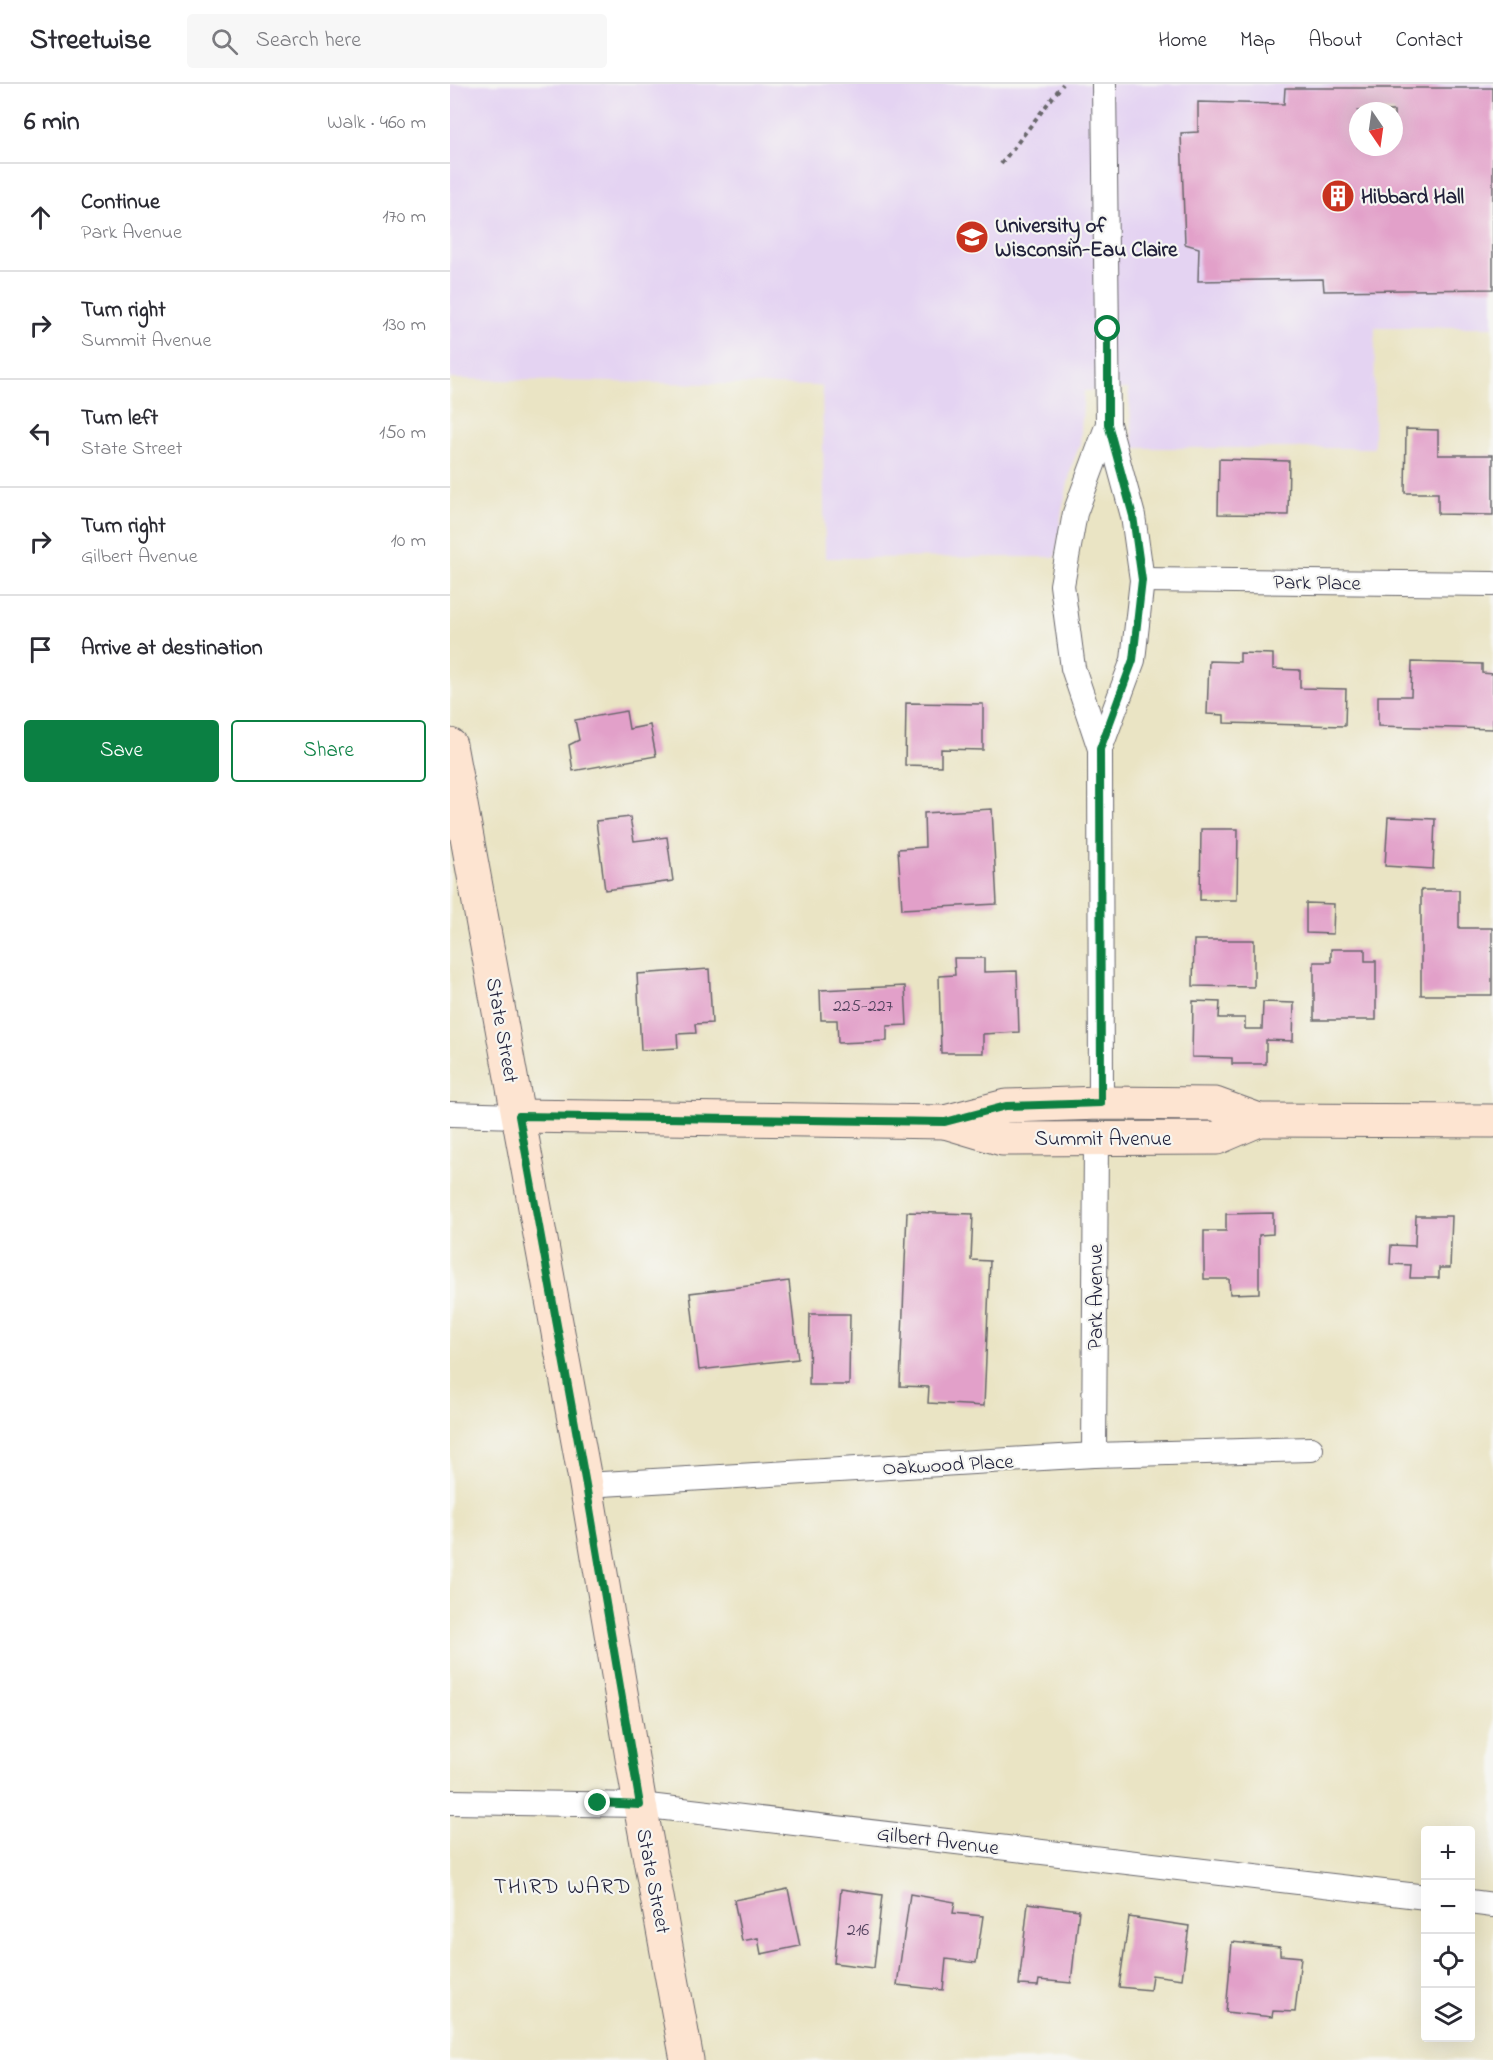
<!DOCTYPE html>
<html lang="en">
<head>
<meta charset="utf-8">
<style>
	body { margin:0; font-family:"Indie Flower",sans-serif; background:#f7f7f7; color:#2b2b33 }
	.controls { position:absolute; right:18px; bottom:18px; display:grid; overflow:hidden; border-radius:6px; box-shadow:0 6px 24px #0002 }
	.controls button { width:54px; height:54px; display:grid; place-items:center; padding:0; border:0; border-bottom:2px solid #e1e1e2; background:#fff; color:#2b2b33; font:30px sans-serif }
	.compass { position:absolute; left:899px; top:18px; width:54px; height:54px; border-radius:50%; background:#fff; box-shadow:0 6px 24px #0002; rotate:167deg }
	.stop { position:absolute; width:18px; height:18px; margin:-14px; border:4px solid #0b8043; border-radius:50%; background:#fff }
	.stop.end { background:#0b8043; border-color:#fff; box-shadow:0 2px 6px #0008 }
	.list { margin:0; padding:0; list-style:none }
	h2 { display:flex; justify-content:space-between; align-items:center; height:78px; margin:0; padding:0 24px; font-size:26px }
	h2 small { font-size:20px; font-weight:400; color:#7c7c81 }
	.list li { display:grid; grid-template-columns:39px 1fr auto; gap:18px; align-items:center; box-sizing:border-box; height:108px; padding:0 24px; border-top:2px solid #e1e1e2 }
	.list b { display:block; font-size:22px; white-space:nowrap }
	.list p { margin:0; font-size:20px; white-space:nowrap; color:#7c7c81 }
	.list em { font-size:20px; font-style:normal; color:#7c7c81 }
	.actions { display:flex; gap:12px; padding:18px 24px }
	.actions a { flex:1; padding:14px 0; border:2px solid #0b8043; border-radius:6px; text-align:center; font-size:21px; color:#0b8043 }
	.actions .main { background:#0b8043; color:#fff }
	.icon { flex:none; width:33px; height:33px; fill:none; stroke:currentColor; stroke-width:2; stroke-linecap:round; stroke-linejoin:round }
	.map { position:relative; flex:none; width:1043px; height:1976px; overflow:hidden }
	header { display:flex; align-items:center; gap:36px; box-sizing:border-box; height:84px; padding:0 30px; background:#fff; border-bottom:2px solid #e1e1e2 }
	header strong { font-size:28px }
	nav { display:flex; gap:33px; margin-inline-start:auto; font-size:21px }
	.search { width:420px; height:54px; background:#f7f7f7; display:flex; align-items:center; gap:15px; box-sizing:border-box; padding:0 21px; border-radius:6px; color:#7c7c81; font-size:22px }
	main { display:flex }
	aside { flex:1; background:#fff }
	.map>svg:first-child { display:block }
	.built { fill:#e4d3f2; fill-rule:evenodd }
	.building { fill:#e2a0c9; fill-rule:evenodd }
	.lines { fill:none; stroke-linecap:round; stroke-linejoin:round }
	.minor-casing { stroke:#68666b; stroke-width:26 }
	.secondary-casing { stroke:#68666b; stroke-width:35 }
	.path { stroke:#68666b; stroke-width:4; stroke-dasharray:4.5 4.5; stroke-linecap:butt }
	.minor { stroke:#fff; stroke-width:24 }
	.secondary { stroke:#fde4d1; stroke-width:33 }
	.route { stroke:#0b8043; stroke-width:8 }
	.labels { text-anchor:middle; stroke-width:4.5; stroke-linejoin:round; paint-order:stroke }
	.number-label { font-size:18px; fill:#52425e }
	.poi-label { font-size:21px; font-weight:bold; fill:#22223b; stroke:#f6f6f2; text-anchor:start }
	.street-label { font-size:21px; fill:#22223b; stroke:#f6f6f2 }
	.neighbourhood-label { font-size:22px; letter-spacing:1.5px; fill:#22223b; stroke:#f6f6f2 }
</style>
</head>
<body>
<header>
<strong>Streetwise</strong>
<div class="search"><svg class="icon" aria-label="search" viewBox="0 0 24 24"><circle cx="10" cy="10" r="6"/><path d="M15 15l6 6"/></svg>Search here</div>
<nav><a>Home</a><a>Map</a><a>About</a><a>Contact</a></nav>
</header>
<main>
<aside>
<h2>6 min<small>Walk · 460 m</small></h2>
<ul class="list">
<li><svg class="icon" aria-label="ahead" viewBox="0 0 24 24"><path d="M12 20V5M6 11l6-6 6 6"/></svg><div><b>Continue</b><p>Park Avenue</p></div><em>170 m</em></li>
<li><svg class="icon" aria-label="right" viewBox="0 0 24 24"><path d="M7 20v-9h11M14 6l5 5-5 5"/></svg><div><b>Turn right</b><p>Summit Avenue</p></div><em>130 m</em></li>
<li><svg class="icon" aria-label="left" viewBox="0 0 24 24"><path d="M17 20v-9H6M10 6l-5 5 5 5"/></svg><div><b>Turn left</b><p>State Street</p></div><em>150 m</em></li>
<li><svg class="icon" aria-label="right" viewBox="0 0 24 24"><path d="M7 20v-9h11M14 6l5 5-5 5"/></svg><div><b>Turn right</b><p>Gilbert Avenue</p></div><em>10 m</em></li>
<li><svg class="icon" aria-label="arrive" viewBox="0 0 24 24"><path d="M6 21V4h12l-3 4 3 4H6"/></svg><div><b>Arrive at destination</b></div></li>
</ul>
<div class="actions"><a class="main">Save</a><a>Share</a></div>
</aside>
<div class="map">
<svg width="1043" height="1976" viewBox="0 0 1043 1976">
	<rect width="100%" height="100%" fill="#f6f6f2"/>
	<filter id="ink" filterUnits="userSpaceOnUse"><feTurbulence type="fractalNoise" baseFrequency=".0167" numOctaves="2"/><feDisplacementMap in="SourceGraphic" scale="12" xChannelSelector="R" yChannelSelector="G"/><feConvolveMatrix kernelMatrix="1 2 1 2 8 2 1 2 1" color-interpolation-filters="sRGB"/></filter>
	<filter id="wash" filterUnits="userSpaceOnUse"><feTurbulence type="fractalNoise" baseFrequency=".008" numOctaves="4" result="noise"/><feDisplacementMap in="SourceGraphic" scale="24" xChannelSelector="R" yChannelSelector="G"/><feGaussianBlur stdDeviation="1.35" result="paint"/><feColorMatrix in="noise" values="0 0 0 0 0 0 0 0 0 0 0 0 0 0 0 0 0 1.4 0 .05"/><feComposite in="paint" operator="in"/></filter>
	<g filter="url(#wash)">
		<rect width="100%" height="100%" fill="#eae4c4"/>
		<path class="built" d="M0 0H1043V243H925L924 364H684L678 305 634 307 630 360 622 381 612 427 606 473 375 474 372 302 0 295ZM908 27H944V63H908Z"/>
		<g id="blocks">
			<g class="building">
				<path d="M835 4H1043V205L874 207 873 195 748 197 749 164 735 160 731 49 748 48V18L834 20ZM908 27H944V63H908Z"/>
				<path d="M956 345 988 346V371H1043V431L988 430V409H955Z"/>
				<path d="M769 375 839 377 838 431 768 430Z"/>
				<path d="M790 569 823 570V585L850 586V604L896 605 895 642 774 639V631L757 630 759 577 790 578Z"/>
				<path d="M962 578 1032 580V589L1043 590V645L928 642V612H961Z"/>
				<path d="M456 619 533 620V666L491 665V682L455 681Z"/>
				<path d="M176 627 179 645 200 641 206 672 123 687 119 661 129 656 125 636Z"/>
				<path d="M542 725 547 820 452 825 448 765 475 763 474 729Z"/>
				<path d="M180 733 184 757 217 753 223 797 155 806 146 737Z"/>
				<path d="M938 733 985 735 983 785 935 782Z"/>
				<path d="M751 745H788L787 816H750Z"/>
				<path d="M971 806H1009V844H1042V911H971Z"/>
				<path d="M856 819 884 820 883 850 856 849Z"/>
				<path d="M744 856H804V903L743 902Z"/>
				<path d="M881 865H915V877H926V936H864V878H881Z"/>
				<path d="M504 874H534V888L567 887 569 948 533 950V969H491L489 892 505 891Z"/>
				<path d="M259 885 262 939 245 940 246 949 227 950 228 964 191 966 187 890Z"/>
				<path d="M455 902 457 941 437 942V957L388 959 387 936H371L370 906Z"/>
				<path d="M743 917 770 918 769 934H795V945H812L813 918 844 919 843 957 816 956V980H782V974L742 973Z"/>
				<path d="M457 1128 523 1130 521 1176 540 1177 534 1322 478 1319 479 1303 450 1302Z"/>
				<path d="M823 1129V1150L809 1151V1209L780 1210 779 1195H754V1147H776V1130Z"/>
				<path d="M966 1132H1002L1000 1184H989V1194H960L961 1181 940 1180 941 1161 965 1162Z"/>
				<path d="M339 1197 348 1275 249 1286 240 1209Z"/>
				<path d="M360 1230H400L399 1301H359Z"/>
				<path d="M338 1805 350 1862 311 1870 308 1854 292 1857 284 1816Z"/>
				<path d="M391 1805 432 1811 424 1884 384 1879Z"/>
				<path d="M460 1810 505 1818 503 1829 533 1832 526 1879 496 1875 493 1906 447 1901Z"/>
				<path d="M578 1819 629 1826 621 1899 589 1896 588 1902 569 1901Z"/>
				<path d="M679 1833 739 1842 732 1895 702 1891 700 1906 669 1903Z"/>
				<path d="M782 1858 830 1863V1871L851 1873 845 1928 823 1927 822 1933 776 1928Z"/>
			</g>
		</g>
	</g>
	<g filter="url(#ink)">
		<use href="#blocks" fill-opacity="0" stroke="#68666b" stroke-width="1.5"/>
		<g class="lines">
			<g class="minor-casing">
				<g id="minor">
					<path d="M692 496 1043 500"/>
					<path d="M650 665 683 576 692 496 683 432 658 340 654 0"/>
					<path d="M651 1019 650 665 623 584 612 501 625 429 658 340"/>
					<path d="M0 1030 69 1032"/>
					<path d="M644 1371 646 1054"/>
					<path d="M136 1401 644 1371 861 1365"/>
					<path d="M0 1718 190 1721 976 1813"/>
					<path d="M1020 1818 1043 1821"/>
				</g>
			</g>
			<g class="secondary-casing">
				<g id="secondary">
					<path d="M0 661 136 1401 190 1721 237 1976"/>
					<path d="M69 1032 495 1038 556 1022 651 1019 765 1020 809 1036 1043 1037"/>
					<path d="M495 1038 552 1055 767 1054 809 1036"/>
				</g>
			</g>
			<path class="path" d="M551 80 613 0"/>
			<use href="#minor" class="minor"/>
			<use href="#secondary" class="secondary"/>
		</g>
	</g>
	<g class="lines" filter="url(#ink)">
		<path class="route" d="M148 1719 190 1721 136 1401 69 1032 495 1038 556 1022 651 1019 650 665 683 576 692 496 683 432 658 340V245"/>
	</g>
	<defs>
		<g id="building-disc" transform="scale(1.725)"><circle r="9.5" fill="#c8321e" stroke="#f6f6f2"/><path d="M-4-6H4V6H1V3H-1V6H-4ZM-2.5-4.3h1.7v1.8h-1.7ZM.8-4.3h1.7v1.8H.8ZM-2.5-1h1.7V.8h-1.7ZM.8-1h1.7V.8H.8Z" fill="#fff"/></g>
		<g id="university-disc" transform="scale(1.725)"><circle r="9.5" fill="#c8321e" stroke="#f6f6f2"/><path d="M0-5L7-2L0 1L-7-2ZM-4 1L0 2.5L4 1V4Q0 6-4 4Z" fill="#fff"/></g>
	</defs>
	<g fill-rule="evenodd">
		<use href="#building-disc" x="888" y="112"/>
		<use href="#university-disc" x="522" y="153"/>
	</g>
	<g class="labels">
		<g class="number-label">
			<text x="413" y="927">225-227</text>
			<text x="408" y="1851">216</text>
		</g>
		<g class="poi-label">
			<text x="911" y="119">Hibbard Hall</text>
			<text x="545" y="148">University of<tspan x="545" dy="24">Wisconsin-Eau Claire</tspan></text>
		</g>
		<g class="street-label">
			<text transform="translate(867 498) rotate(1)" y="7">Park Place</text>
			<text transform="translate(53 946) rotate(80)" y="7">State Street</text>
			<text x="653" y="1061">Summit Avenue</text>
			<text transform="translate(645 1213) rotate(-90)" y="7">Park Avenue</text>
			<text transform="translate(498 1380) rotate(-3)" y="7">Oakwood Place</text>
			<text transform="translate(488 1756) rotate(7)" y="7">Gilbert Avenue</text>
			<text transform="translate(204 1797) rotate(79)" y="7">State Street</text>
		</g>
		<g class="neighbourhood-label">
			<text x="113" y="1809">THIRD WARD</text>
		</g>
	</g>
</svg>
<div class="controls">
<button>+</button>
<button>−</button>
<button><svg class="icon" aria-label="locate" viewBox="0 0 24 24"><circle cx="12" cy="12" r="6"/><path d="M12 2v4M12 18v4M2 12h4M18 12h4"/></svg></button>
<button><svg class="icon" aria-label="layers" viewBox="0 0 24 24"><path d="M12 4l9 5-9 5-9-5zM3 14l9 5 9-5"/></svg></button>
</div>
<svg class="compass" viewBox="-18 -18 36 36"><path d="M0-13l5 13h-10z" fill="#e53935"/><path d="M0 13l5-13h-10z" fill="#7c7c81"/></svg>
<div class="stop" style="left:658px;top:245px"></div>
<div class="stop end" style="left:148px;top:1719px"></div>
</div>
</main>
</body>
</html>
